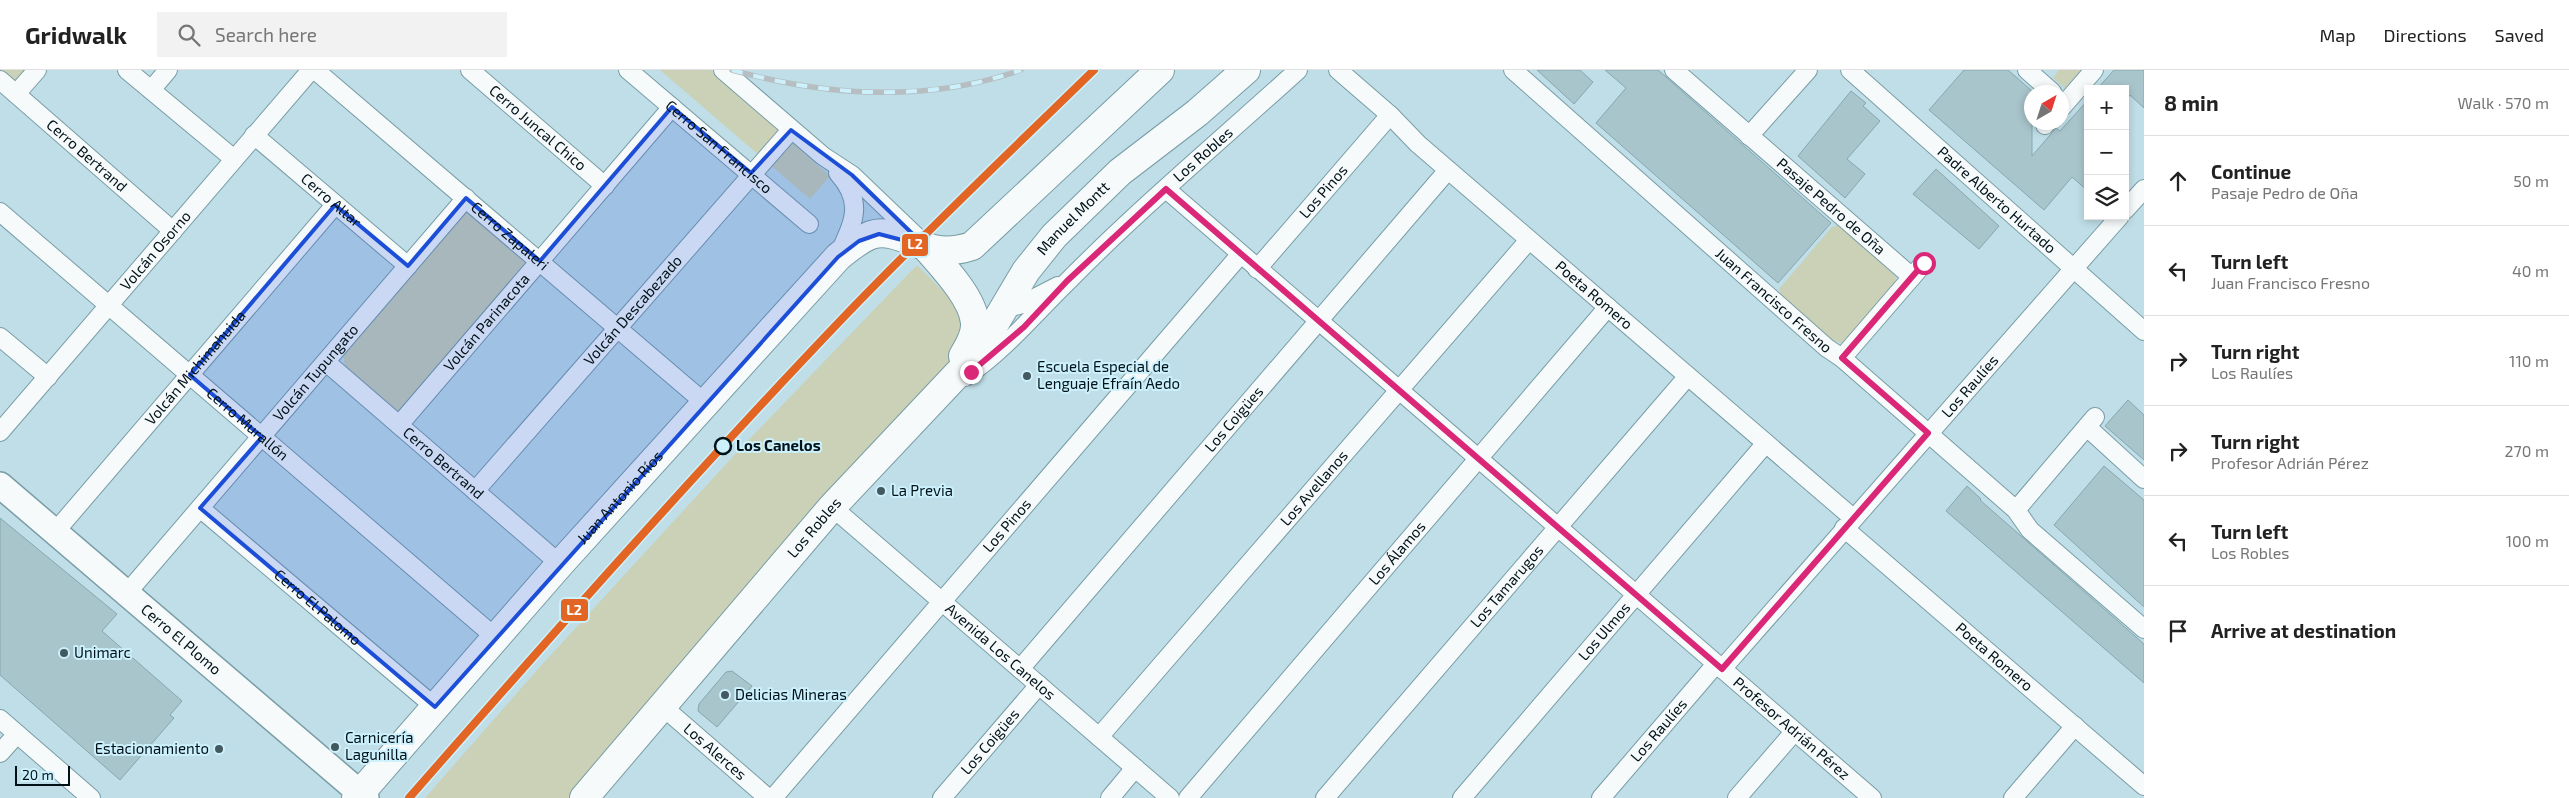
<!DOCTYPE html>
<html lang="en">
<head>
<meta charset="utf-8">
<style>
	body { margin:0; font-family:"Exo 2",sans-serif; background:#f2f2f2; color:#222 }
	.controls { position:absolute; right:15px; top:15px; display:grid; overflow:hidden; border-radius:0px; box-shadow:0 2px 8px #0003 }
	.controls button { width:45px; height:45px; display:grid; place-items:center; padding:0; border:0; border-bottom:1px solid #e0e0e0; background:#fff; color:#222; font:25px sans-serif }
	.compass { position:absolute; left:2024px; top:15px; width:45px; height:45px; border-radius:50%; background:#fff; box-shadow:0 2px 8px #0003; rotate:39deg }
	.scale { position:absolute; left:15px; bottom:12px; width:55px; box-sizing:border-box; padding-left:5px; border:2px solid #001218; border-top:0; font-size:14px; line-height:18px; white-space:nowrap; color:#001218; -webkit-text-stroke:4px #ccf1fc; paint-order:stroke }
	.stop { position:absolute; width:15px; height:15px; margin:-11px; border:4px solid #db2777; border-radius:50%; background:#fff }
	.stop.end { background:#db2777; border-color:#fff; box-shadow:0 1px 5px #0008 }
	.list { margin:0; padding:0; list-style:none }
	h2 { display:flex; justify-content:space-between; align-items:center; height:65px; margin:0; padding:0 20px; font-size:21px }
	h2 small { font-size:16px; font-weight:400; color:#767676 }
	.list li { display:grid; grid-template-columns:32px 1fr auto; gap:15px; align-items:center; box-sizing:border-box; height:90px; padding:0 20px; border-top:1px solid #e0e0e0 }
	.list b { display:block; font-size:19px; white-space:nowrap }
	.list p { margin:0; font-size:16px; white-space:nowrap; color:#767676 }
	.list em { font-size:16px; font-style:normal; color:#767676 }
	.icon { flex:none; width:28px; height:28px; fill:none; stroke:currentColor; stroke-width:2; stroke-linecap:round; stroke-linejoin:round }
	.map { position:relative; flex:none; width:2144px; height:728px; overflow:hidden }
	header { display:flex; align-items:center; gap:30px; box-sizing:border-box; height:70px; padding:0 25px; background:#fff; border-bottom:1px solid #e0e0e0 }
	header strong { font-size:24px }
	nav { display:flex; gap:28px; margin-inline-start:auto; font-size:18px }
	.search { width:350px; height:45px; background:#f2f2f2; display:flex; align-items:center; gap:12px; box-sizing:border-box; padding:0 18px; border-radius:0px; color:#767676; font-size:19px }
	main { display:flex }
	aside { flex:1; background:#fff }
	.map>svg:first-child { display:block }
	.green { fill:#cad1b6 }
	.building { fill:#a9c5cc; stroke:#84a7b0 }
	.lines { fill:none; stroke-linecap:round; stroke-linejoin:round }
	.street-casing { stroke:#789da6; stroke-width:20 }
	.secondary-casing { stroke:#789da6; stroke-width:28 }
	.primary-casing { stroke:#789da6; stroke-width:30 }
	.street { stroke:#f6fafb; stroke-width:18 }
	.secondary { stroke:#f6fafb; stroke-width:25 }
	.primary { stroke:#f6fafb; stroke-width:28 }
	.rail-casing { stroke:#b6bec1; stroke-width:5.5 }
	.rail { stroke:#ccf1fc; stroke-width:4; stroke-dasharray:11; stroke-linecap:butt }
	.rail-1-casing { stroke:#ccf1fc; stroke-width:11 }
	.rail-1 { stroke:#e36523; stroke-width:8 }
	.route { stroke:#db2777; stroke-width:6 }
	.marked { fill:#1d4ed8; fill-opacity:0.2; stroke:#1d4ed8; stroke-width:4; stroke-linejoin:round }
	.poi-dot { fill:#435960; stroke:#ccf1fc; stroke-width:2 }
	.stop-dot { fill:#ccf1fc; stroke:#001218; stroke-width:2.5 }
	.labels { text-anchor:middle; stroke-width:4; stroke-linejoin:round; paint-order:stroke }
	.street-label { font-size:15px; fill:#001218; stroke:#ccf1fc }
	.poi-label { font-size:15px; fill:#001218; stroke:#ccf1fc; text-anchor:start }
	.stop-label { font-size:15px; font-weight:bold; fill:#001218; stroke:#ccf1fc; text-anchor:start }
	.line-badge { stroke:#ccf1fc; stroke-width:2 }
	.badge-label { font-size:14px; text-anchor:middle; font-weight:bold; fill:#fff }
</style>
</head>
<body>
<header>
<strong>Gridwalk</strong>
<div class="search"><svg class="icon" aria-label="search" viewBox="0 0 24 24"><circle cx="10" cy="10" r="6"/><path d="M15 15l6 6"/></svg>Search here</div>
<nav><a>Map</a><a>Directions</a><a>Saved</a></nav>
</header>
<main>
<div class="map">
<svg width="2144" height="728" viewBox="0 0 2144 728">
	<rect width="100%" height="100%" fill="#c0dee7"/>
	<g class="green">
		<path d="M0 0H27L19 10 9 11 0 3Z"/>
		<path d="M660 0H711L830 106 810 129Z"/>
		<path d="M2059 0H2081L2065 18 2053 8Z"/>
		<path d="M471 141 525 186V197L404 340H393L345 298 343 283 461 142Z"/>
		<path d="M1838 155H1843L1890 197 1896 207 1894 218 1850 268 1842 273 1831 270 1781 225 1779 219 1832 157Z"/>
		<path d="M917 195 951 229 971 260 966 279 572 728H425L538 599 738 381Z"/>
	</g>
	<g class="building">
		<path d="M1537 0H1580L1593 12 1574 34Z"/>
		<path d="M1605 0H1658L1831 153 1778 213 1596 53 1626 18Z"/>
		<path d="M1964 0H2008L2032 21V86L2056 58 2060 61 2088 30V121L2072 107 2044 140 1929 40Z"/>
		<path d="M2114 0H2144V38L2130 25 2128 28 2125 26V19H2097Z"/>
		<path d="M1851 21 1866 33 1863 36 1880 51 1847 89 1865 104 1845 128 1798 86Z"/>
		<path d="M1936 99 1999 156 1979 179 1913 124Z"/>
		<path d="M2128 330 2144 345V390L2105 356Z"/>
		<path d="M2104 396 2144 430V537L2054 455Z"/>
		<path d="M1967 416 1981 429 1980 430 2144 574V613L1946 441Z"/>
		<path d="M0 448 117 544 102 561 182 631 170 645 174 648 120 710 0 605Z"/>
		<path d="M732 601 752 616 717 657 698 641 699 634 726 602Z"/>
	</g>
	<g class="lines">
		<g class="street-casing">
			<g id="street">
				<path d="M127 0 234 89"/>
				<path id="s1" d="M315 0 705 333"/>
				<path id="s2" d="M470 0 605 116"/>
				<path id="s3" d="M628 0 809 154"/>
				<path d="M723 0 823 86 852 105 921 171"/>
				<path id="s4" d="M1338 0 1390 45 1418 74 1853 448"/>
				<path id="s5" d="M1513 0 1827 278 1842 288 2016 440 2030 460 2144 559"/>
				<path id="s6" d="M1674 0 1912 207"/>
				<path id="s7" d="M1850 0 2144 261"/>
				<path d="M2027 0 2052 22"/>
				<path id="s8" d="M0 10 173 161"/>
				<path d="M151 20 168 0"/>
				<path d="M16 24 37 0"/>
				<path d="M2062 37 2094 0"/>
				<path d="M2045 55 2047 52"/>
				<path id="s9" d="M254 65 408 196"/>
				<path d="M1749 66 1808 0"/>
				<path d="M838 103C864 132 854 151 840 182"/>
				<path id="s10" d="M1166 119 1872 728"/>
				<path d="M2125 140 2144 119"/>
				<path id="s11" d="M0 142 495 567"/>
				<path id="s12" d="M1257 199 1390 45"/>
				<path d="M1003 239 1023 234 1058 216"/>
				<path d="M0 267 48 307"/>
				<path d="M1842 288 1924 193"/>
				<path id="s13" d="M326 292 560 494"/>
				<path id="s14" d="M965 307C1005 280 1034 244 1068 211 1141 137 1221 70 1298 0"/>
				<path id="s15" d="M399 355 672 37"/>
				<path d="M2087 357 2144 409"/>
				<path id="s16" d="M0 362 311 0"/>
				<path id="s17" d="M475 421 791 60"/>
				<path id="s18" d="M832 437 1170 728"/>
				<path id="s19" d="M200 438 435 637"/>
				<path d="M2016 440 2095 347"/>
				<path id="s20" d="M1844 458 2144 716"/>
				<path id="s21" d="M55 462 335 135"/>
				<path id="s22" d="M127 523 466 128"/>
				<path id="s23" d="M1020 599 1448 100"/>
				<path id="s24" d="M1722 599 2120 146"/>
				<path id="s25" d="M662 636 768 728"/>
				<path d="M0 649 91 728"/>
				<path id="s26" d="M1099 667 1529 170"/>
				<path d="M0 683 17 664"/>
				<path id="s27" d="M773 728 1240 185"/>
				<path id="s28" d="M942 728 1039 615"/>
				<path d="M1110 728 1135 698"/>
				<path id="s29" d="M1188 728 1608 237"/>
				<path id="s30" d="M1325 728 1688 306"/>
				<path id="s31" d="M1462 728 1766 373"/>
				<path id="s32" d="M1601 728 1716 594"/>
				<path d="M1737 728 1794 662"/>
				<path d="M2013 728 2075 656"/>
			</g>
		</g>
		<g class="secondary-casing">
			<g id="secondary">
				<path id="s33" d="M0 415 366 728"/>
			</g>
		</g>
		<g class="primary-casing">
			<g id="primary">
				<path d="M925 176C941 195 973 227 975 253 976 265 969 276 963 286"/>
				<path id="s34" d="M356 728 560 494 838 187C848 179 858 170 871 165 892 158 913 174 934 179 947 182 960 180 972 176L1160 0"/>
				<path id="s35" d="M584 728 832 437 964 297 985 270 1026 201 1054 166 1120 102 1197 43 1246 0"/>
			</g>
		</g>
		<use href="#street" class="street"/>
		<use href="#secondary" class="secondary"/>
		<use href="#primary" class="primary"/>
		<g class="rail-casing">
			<path id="rail" d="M732 0C826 26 927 33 1021 0"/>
		</g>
		<use href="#rail" class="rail"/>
		<g class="rail-1-casing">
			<path id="rail-1" d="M409 728C550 567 692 406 840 251 922 165 1009 83 1094 0"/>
		</g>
		<use href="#rail-1" class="rail-1"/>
	</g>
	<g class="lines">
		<path class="route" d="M971 302 1024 257 1067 211 1166 119 1722 599 1928 363 1842 288 1924 193"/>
	</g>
	<path class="marked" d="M672 37 751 103 791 60 852 105 925 176 879 164 859 171 838 187 435 637 200 438 262 367 190 305 335 135 408 196 466 128 540 191Z"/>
	<g class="poi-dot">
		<circle cx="1027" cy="306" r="5"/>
		<circle cx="881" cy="421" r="5"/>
		<circle cx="64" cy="583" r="5"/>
		<circle cx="725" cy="625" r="5"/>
		<circle cx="335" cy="677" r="5"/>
		<circle cx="219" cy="679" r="5"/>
	</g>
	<circle class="stop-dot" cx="723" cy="376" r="8"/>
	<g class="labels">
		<g class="street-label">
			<text dy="5" stroke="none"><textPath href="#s2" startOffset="89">Cerro Juncal Chico</textPath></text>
			<text dy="5" stroke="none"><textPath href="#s3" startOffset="119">Cerro San Francisco</textPath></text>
			<text dy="5" stroke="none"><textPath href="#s8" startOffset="115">Cerro Bertrand</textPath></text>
			<text dy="5" stroke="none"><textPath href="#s14" startOffset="326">Los Robles</textPath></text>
			<text dy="5" stroke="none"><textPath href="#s12" startOffset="102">Los Pinos</textPath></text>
			<text dy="5" stroke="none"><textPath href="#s9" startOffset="101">Cerro Altar</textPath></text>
			<text dy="5" stroke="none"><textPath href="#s7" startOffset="196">Padre Alberto Hurtado</textPath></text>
			<text dy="5" stroke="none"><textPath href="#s6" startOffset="208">Pasaje Pedro de Oña</textPath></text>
			<text dy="5" stroke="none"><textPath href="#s35" startOffset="760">Manuel Montt</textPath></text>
			<text dy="5" stroke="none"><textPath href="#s1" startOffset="256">Cerro Zapaleri</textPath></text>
			<text dy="5" stroke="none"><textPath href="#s16" startOffset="239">Volcán Osorno</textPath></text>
			<text dy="5" stroke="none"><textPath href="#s4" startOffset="341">Poeta Romero</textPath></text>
			<text dy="5" stroke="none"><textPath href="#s5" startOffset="348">Juan Francisco Fresno</textPath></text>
			<text dy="5" stroke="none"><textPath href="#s17" startOffset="240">Volcán Descabezado</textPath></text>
			<text dy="5" stroke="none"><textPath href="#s15" startOffset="135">Volcán Parinacota</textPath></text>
			<text dy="5" stroke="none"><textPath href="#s21" startOffset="216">Volcán Michimahuida</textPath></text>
			<text dy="5" stroke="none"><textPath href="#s22" startOffset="290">Volcán Tupungato</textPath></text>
			<text dy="5" stroke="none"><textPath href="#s24" startOffset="376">Los Raulíes</textPath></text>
			<text dy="5" stroke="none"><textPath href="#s23" startOffset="329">Los Coigües</textPath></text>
			<text dy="5" stroke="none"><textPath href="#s11" startOffset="326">Cerro Murallón</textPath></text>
			<text dy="5" stroke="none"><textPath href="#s13" startOffset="155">Cerro Bertrand</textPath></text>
			<text dy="5" stroke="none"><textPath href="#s26" startOffset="329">Los Avellanos</textPath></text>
			<text dy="5" stroke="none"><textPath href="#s34" startOffset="400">Juan Antonio Ríos</textPath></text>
			<text dy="5" stroke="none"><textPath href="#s27" startOffset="359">Los Pinos</textPath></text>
			<text dy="5" stroke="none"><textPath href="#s35" startOffset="355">Los Robles</textPath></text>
			<text dy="5" stroke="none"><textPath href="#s29" startOffset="322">Los Álamos</textPath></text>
			<text dy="5" stroke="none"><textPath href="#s30" startOffset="279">Los Tamarugos</textPath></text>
			<text dy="5" stroke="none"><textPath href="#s19" startOffset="154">Cerro El Palomo</textPath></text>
			<text dy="5" stroke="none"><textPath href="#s31" startOffset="219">Los Ulmos</textPath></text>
			<text dy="5" stroke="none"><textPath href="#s33" startOffset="238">Cerro El Plomo</textPath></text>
			<text dy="5" stroke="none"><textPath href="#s18" startOffset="222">Avenida Los Canelos</textPath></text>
			<text dy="5" stroke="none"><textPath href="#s20" startOffset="198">Poeta Romero</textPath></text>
			<text dy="5" stroke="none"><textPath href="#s10" startOffset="826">Profesor Adrián Pérez</textPath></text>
			<text dy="5" stroke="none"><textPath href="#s32" startOffset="89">Los Raulíes</textPath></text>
			<text dy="5" stroke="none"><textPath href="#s28" startOffset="74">Los Coigües</textPath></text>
			<text dy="5" stroke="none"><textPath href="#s25" startOffset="70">Los Alerces</textPath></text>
		</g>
		<g class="poi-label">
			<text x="1037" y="302">Escuela Especial de<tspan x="1037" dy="17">Lenguaje Efraín Aedo</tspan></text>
			<text x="891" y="426">La Previa</text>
			<text x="74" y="588">Unimarc</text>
			<text x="735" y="630">Delicias Mineras</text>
			<text x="345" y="673">Carnicería<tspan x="345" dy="17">Lagunilla</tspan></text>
			<text x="209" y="684" text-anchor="end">Estacionamiento</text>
		</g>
		<g class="stop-label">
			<text x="736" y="381">Los Canelos</text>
		</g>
	</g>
	<g class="line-badge">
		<rect x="901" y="163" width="28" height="24" rx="5" fill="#e36523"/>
		<rect x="560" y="528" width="29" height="24" rx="5" fill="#e36523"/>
	</g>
	<g class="badge-label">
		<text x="915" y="179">L2</text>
		<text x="574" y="545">L2</text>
	</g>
</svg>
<div class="controls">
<button>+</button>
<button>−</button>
<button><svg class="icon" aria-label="layers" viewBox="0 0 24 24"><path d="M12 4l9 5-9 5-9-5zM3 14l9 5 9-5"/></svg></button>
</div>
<svg class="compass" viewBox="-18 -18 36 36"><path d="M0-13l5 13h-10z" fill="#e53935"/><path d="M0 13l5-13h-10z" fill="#767676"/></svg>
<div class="scale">20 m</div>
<div class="stop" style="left:1924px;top:193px"></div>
<div class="stop end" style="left:971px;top:302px"></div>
</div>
<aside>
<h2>8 min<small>Walk · 570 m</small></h2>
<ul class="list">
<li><svg class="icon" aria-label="ahead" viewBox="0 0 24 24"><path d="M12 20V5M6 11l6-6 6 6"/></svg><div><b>Continue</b><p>Pasaje Pedro de Oña</p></div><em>50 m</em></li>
<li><svg class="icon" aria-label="left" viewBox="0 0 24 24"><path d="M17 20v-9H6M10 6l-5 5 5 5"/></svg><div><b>Turn left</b><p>Juan Francisco Fresno</p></div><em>40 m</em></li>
<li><svg class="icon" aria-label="right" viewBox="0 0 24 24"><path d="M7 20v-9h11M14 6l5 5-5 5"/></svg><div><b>Turn right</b><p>Los Raulíes</p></div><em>110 m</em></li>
<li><svg class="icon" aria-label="right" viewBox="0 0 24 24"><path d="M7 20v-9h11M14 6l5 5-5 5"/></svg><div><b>Turn right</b><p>Profesor Adrián Pérez</p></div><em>270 m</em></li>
<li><svg class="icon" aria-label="left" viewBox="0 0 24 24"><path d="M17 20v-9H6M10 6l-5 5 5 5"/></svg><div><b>Turn left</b><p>Los Robles</p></div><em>100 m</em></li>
<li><svg class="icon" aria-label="arrive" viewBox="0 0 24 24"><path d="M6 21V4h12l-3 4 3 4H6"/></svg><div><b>Arrive at destination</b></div></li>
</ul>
</aside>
</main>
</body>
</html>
